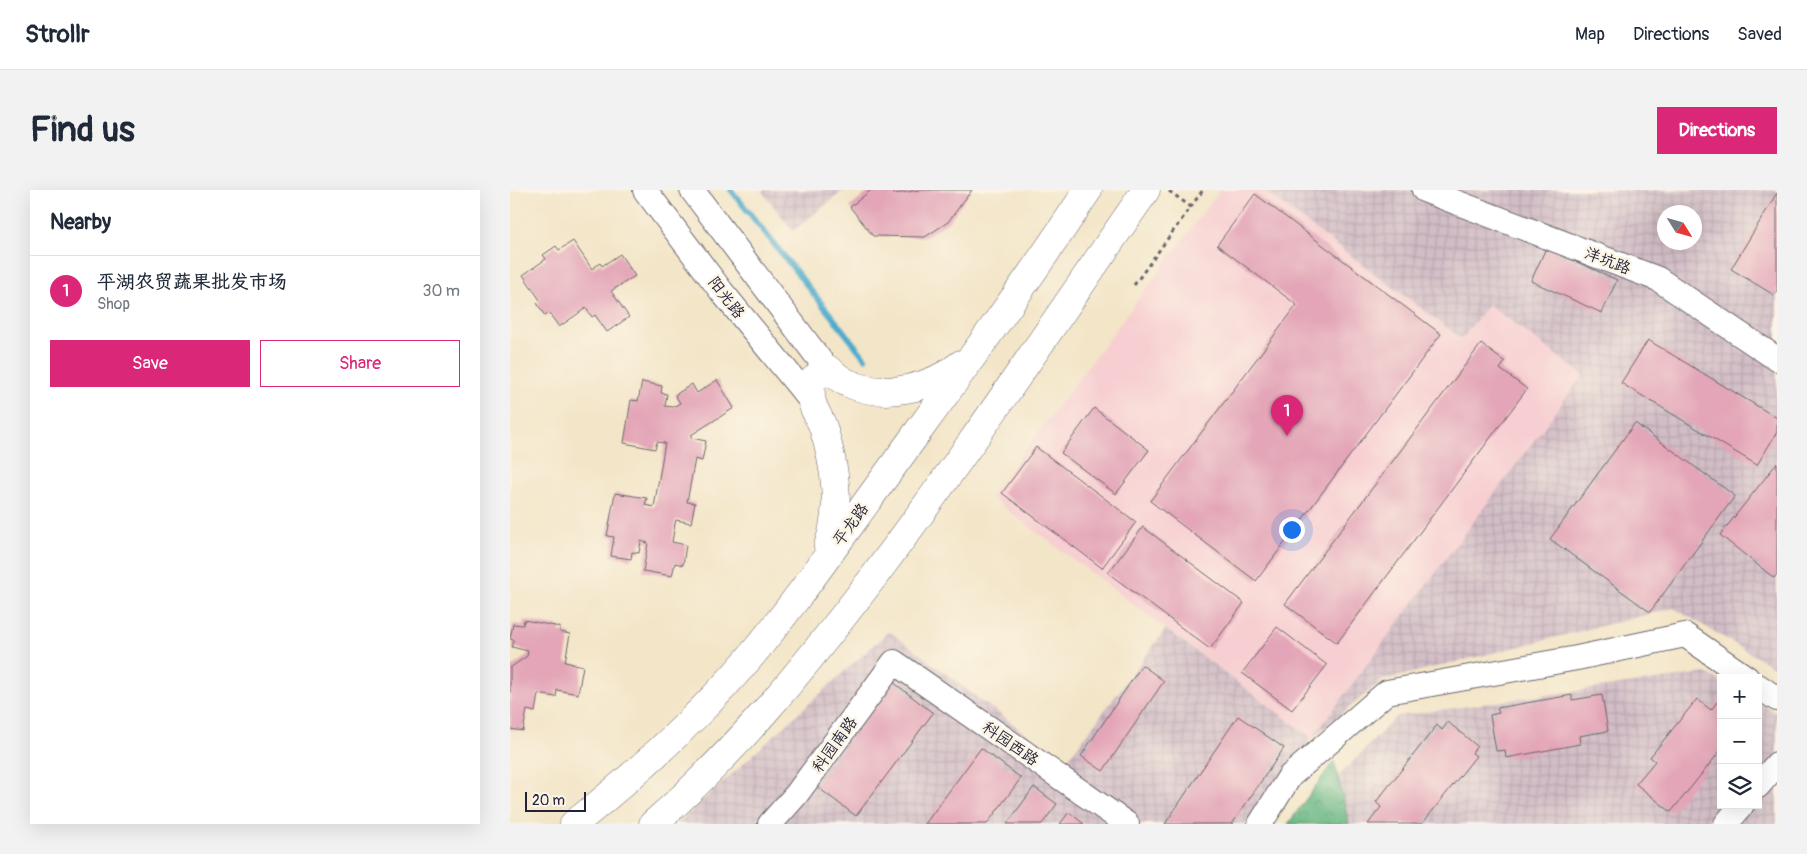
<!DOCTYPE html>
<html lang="en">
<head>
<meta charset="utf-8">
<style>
	body { margin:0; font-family:Pangolin,"LXGW WenKai TC",sans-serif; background:#f2f2f3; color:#1f2937 }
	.controls { position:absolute; right:15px; bottom:15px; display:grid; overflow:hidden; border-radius:0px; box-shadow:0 5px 20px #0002 }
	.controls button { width:45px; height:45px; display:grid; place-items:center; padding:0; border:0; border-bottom:1px solid #e0e1e3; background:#fff; color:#1f2937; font:25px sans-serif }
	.compass { position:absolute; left:1147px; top:15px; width:45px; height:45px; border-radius:50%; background:#fff; box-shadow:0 5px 20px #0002; rotate:127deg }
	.scale { position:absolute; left:15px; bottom:12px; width:61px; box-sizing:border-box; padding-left:5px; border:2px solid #22223b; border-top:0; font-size:14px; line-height:18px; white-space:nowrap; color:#22223b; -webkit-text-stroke:4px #fcf5e5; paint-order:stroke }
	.you { position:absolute; left:781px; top:339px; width:18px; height:18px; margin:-12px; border:4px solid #fff; border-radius:50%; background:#1a73e8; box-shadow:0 0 0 8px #1a73e833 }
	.badge { display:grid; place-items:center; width:32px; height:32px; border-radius:50%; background:#db2777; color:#fff; font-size:16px; font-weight:700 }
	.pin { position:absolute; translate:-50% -41px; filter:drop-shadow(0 1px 2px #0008) }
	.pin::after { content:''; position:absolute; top:26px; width:18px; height:15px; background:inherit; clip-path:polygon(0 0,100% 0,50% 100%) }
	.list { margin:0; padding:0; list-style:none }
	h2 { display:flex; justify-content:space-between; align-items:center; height:65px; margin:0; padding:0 20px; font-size:21px }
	h2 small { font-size:16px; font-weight:400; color:#747a83 }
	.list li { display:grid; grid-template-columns:32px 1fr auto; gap:15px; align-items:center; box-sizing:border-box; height:70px; padding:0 20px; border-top:1px solid #e0e1e3 }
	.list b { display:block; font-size:19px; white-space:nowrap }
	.list p { margin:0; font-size:16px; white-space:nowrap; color:#747a83 }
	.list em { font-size:16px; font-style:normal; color:#747a83 }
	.actions { display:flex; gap:10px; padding:15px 20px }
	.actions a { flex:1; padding:11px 0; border:1px solid #db2777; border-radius:0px; text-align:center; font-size:18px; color:#db2777 }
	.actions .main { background:#db2777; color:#fff }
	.icon { flex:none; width:28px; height:28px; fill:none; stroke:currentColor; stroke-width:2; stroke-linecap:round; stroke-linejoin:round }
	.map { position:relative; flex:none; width:1267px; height:634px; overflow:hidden; border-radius:0px }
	header { display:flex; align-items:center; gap:30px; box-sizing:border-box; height:70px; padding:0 25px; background:#fff; border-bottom:1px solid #e0e1e3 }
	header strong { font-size:24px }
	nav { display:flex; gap:28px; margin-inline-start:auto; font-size:18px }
	.intro { display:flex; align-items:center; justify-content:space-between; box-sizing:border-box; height:120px; padding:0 30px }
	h1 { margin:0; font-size:35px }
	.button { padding:12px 22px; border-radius:0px; background:#db2777; color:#fff; font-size:18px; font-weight:700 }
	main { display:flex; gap:30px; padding:0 30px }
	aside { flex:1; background:#fff; border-radius:0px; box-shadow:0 5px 20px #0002 }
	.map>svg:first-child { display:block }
	.built { fill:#f7cfd2 }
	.industrial { fill:url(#industrial-grid); fill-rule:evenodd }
	.forest { fill:url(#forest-crowns); stroke:#456d60 }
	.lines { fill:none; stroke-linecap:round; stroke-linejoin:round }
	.stream { stroke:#4eaccc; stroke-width:6 }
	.building { fill:#e3a5b7 }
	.minor-casing { stroke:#6b666c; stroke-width:26 }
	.major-casing { stroke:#6b666c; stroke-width:29 }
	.path { stroke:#6b666c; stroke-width:3; stroke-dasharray:4 4; stroke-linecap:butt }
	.minor { stroke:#fff; stroke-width:24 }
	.major { stroke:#fff; stroke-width:28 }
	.labels { text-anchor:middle; stroke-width:5; stroke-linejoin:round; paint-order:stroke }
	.street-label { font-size:16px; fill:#22223b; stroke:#fcf5e5 }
</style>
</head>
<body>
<header>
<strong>Strollr</strong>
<nav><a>Map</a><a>Directions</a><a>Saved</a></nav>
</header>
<div class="intro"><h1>Find us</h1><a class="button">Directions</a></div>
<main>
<aside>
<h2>Nearby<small></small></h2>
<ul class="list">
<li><span class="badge">1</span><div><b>平湖农贸蔬果批发市场</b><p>Shop</p></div><em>30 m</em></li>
</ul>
<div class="actions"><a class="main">Save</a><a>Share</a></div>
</aside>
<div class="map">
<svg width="1267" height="634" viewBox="0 0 1267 634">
	<defs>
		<pattern id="industrial-grid" width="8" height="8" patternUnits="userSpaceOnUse" patternTransform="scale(1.25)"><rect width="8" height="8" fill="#d2bdc6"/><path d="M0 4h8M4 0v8" fill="none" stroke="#b4a2ab"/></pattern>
		<pattern id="forest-crowns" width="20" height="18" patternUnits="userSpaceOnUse" patternTransform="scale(1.25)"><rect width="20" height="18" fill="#68b884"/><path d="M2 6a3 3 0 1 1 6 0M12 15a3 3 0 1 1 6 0" fill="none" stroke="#55956d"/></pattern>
	</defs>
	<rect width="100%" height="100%" fill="#fcf5e5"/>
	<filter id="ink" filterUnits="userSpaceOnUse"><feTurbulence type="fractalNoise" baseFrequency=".02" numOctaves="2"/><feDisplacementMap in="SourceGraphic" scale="10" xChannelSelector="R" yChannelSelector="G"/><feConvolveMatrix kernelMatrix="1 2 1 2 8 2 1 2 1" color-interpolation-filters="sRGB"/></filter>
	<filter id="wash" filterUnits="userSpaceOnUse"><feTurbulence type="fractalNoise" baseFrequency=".0096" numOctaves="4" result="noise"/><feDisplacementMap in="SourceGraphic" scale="20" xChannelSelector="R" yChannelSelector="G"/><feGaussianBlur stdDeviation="1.12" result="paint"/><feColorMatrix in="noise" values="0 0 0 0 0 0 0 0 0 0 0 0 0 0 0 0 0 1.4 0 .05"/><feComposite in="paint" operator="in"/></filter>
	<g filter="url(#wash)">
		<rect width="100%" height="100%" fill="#f3e5c8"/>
		<path class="built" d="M710 0H753L952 149 978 114 1074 185 802 548 480 307Z"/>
		<g class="industrial">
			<path d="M251 0H334L283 41Z"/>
			<path d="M753 0H1267V479L1164 418 873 490 802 548 737 634H167L379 441 555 573 656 439 802 548 1073 185 978 114 952 149ZM1154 22H1184V52H1154Z"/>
			<path d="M1196 483 1211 491V615H1248V513L1267 523V634H821V594L887 526Z"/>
		</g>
		<path class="forest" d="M824 571 839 634H778Z"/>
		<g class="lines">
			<path class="stream" d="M221 0 355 168"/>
		</g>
		<g id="blocks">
			<g class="building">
				<path d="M361 0H381L384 4 409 0H462L438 32 415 47 363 46 340 17Z"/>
				<path d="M1267 3V101L1264 105 1221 79Z"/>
				<path d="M745 4 931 144 746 391 640 311 787 115 707 55Z"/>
				<path d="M63 51 82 79 90 73 92 76 110 64 125 86 101 101 119 127 97 142 85 125 82 127 76 118 49 137 39 123 35 126 27 113 30 110 13 85 36 69 33 65 46 56 49 60Z"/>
				<path d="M1036 58 1107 90 1092 123 1021 91Z"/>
				<path d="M1138 150 1267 228V242L1247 275 1111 193Z"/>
				<path d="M971 154 995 172 990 179 1017 199 827 453 775 414Z"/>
				<path d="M207 190 224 218 181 245V248L196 251 192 271 185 269 177 312 185 313 181 333 166 330 165 334 162 352 176 355 173 375 165 373 162 386 133 381 138 353 131 351 129 363 122 362 121 369 101 366 104 347 97 346 105 303 137 308 135 315 144 317 155 253 147 252 145 259 114 253 121 210 128 211 132 192 152 196 151 203 157 204 155 216 163 217 170 213 165 205 182 194 187 203Z"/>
				<path d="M584 218 639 260 606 304 551 263Z"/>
				<path d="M1125 233 1225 306 1140 422 1040 349Z"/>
				<path d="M526 257 626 332 592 378 492 303Z"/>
				<path d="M1267 273V384L1264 388 1210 345Z"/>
				<path d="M633 337 734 413 700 459 598 383Z"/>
				<path d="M14 430 50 437V442L60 444 55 472 73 476 68 504 47 500 46 507 28 504 25 522 17 520 13 541 0 539V478L17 466 18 461 2 457 4 450 0 449 3 434 13 435Z"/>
				<path d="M767 437 817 475 782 520 732 483Z"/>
				<path d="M632 475 654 491 593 581 571 566Z"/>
				<path d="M383 492 423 523 346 626 306 596Z"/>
				<path d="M1062 505V510L1092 505 1098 541 1069 546 1070 554 996 568 995 560 986 561 980 525 989 523 987 518Z"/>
				<path d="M1187 509 1201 520 1207 512 1211 515V560L1161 622 1126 594 1145 571 1140 567Z"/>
				<path d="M728 526 774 558 722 634H655Z"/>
				<path d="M938 532 967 556 962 563 966 566 912 634H858L871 617 866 612 927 535 932 540Z"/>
				<path d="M471 558 511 588 477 634H415Z"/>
				<path d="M524 597 547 614 532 634H497Z"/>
				<path d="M559 622 574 634H550Z"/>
			</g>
		</g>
	</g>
	<g filter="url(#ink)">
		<use href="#blocks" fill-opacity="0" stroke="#6b666c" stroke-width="1"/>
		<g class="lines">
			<g class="minor-casing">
				<g id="minor">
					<path d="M135 0 212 102 302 212"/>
					<path d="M182 0 316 178"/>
					<path d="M914 0 1148 89 1267 169"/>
					<path d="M1248 496 1267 509"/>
					<path d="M1248 596 1267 574"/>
					<path d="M260 634 286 605 384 472 617 634"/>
					<path d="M750 634 780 586 877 502 1067 468 1175 445 1237 488"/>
					<path d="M1216 634 1232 615"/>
				</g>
			</g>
			<g class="major-casing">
				<g id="major">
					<path d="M318 356C332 317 325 276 313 237 310 228 304 221 302 212 300 206 301 199 301 192L316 178C323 183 330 190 338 193 374 210 422 198 451 174"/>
					<path d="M64 634C125 585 183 533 235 473 288 411 334 342 383 276 449 185 516 94 578 0"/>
					<path d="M143 634C225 563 293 479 359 393 456 265 544 132 636 0"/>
				</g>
			</g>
			<g class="path">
				<path d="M659 1 681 17"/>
				<path d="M624 95 693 0"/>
			</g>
			<use href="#minor" class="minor"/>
			<use href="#major" class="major"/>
		</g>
	</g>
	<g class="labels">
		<g class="street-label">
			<text transform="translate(1098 70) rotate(21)" y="6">洋坑路</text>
			<text transform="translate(217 107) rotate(52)" y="6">阳光路</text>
			<text transform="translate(340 334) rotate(-54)" y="6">平龙路</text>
			<text transform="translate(501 553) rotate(35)" y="6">科园西路</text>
			<text transform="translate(324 554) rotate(-54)" y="6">科园南路</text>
		</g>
	</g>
</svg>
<div class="controls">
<button>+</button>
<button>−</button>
<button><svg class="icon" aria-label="layers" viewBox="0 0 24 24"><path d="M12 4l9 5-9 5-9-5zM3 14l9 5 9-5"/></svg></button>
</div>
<svg class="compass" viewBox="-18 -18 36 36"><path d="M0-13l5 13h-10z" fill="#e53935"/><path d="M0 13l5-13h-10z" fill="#747a83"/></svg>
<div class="scale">20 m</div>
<div class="you"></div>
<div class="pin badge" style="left:777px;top:246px">1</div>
</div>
</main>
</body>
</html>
